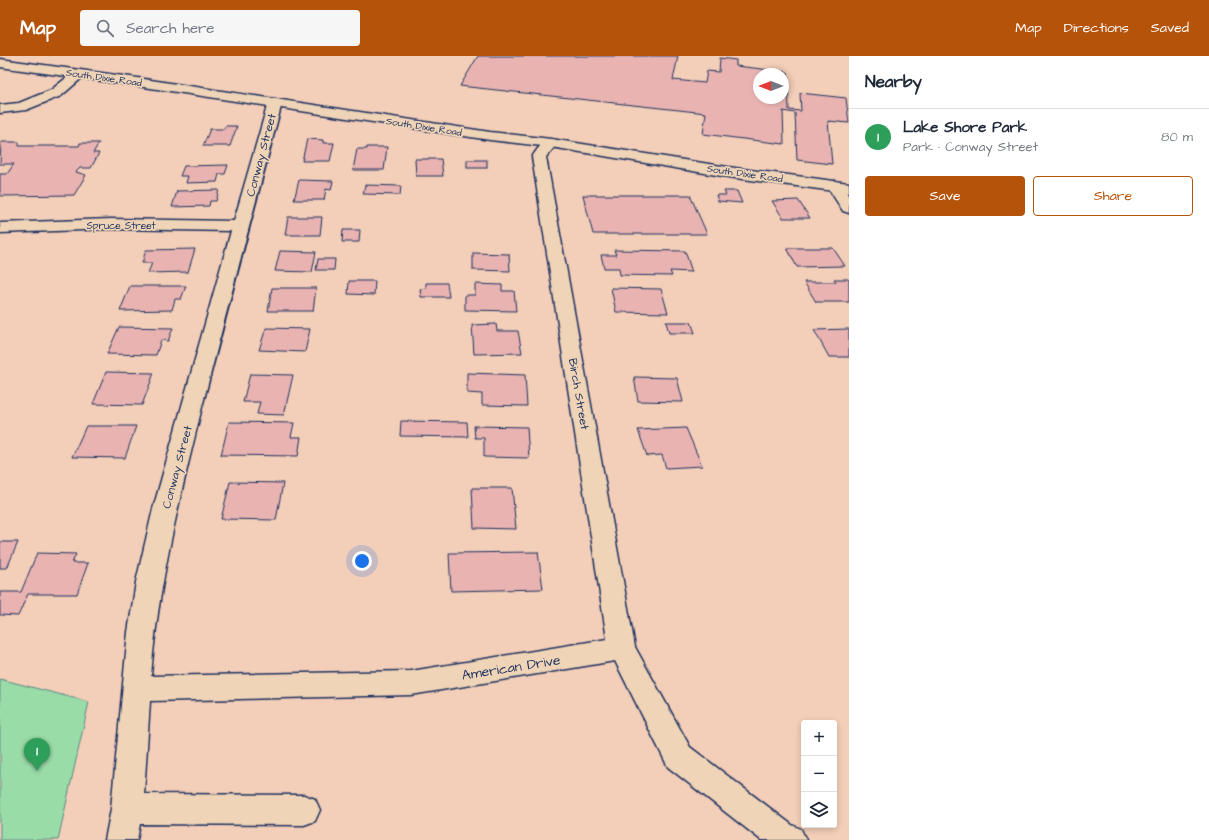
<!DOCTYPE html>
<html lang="en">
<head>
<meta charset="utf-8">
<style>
	body { margin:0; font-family:"Architects Daughter",sans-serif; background:#f6f6f7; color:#1f2937 }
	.controls { position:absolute; right:12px; bottom:12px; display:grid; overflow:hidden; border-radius:4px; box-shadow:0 2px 6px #0003 }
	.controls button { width:36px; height:36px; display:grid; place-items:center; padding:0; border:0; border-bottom:1px solid #e0e1e3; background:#fff; color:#1f2937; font:20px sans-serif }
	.compass { position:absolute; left:753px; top:12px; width:36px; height:36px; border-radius:50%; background:#fff; box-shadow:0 2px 6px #0003; rotate:270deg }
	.you { position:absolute; left:362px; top:505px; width:14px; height:14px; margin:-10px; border:3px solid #fff; border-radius:50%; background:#1a73e8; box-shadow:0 0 0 6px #1a73e833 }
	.badge { display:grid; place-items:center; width:26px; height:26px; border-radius:50%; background:#b45309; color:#fff; font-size:13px; font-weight:700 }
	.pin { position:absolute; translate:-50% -33px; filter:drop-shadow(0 1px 2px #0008) }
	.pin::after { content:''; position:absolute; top:21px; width:14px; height:12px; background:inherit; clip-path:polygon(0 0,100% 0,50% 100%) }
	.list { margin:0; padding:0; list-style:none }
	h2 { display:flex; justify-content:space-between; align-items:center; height:52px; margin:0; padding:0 16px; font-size:17px }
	h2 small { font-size:13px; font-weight:400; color:#747a83 }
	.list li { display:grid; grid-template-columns:26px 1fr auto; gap:12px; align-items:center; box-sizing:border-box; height:56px; padding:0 16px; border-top:1px solid #e0e1e3 }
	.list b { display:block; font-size:15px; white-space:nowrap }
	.list p { margin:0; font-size:13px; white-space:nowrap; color:#747a83 }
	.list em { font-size:13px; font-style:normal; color:#747a83 }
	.actions { display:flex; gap:8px; padding:12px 16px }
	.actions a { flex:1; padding:9px 0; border:1px solid #b45309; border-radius:4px; text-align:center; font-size:14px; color:#b45309 }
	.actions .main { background:#b45309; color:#fff }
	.icon { flex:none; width:22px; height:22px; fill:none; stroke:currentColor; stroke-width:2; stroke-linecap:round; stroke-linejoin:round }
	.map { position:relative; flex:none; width:849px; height:784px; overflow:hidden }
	header { display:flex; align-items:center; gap:24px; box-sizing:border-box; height:56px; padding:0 20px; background:#b45309; color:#fff }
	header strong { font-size:19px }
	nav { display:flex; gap:22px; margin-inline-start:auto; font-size:14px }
	.search { width:280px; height:36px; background:#f6f6f7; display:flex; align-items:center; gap:10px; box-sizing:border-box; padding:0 14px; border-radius:4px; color:#747a83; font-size:15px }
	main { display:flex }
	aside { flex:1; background:#fff }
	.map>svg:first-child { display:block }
	.green { fill:#99dca8; stroke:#5a8683 }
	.building { fill:#e9b3b2; stroke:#1b2f5e; fill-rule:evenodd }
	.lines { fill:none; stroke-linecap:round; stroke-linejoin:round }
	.minor-casing { stroke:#1b2f5e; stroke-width:3 }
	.major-casing { stroke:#1b2f5e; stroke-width:3 }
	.minor { fill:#f0d4b7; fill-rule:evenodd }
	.major { fill:#f0d4b7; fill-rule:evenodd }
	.labels { text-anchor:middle; stroke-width:3.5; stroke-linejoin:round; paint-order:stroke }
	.far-street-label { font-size:10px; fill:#1b2f5e; stroke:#f0d4b7 }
	.street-label { font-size:12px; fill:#1b2f5e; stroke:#f0d4b7 }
	.near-street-label { font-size:14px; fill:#1b2f5e; stroke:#f0d4b7 }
</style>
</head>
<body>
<header>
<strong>Map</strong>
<div class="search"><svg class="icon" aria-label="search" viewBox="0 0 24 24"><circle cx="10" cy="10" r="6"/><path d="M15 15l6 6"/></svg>Search here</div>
<nav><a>Map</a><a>Directions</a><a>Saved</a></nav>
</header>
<main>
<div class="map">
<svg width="849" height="784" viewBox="0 0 849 784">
	<rect width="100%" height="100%" fill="#f3ceb8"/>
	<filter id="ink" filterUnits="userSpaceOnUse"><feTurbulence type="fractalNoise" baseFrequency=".025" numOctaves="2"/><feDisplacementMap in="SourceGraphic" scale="8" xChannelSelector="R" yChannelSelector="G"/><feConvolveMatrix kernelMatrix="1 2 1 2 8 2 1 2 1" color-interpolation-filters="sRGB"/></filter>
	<g filter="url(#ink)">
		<path class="green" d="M0 623 89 646 58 784H0Z"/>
		<g class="building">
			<path d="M478 0H678L673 24 705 27 707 15 719 16 720 2 736 4V10L788 16 789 54 801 55 800 37 846 42 849 67 828 65 832 108 797 104 795 57 783 55 784 88 703 78 706 57 460 30ZM759 18H783V42H759Z"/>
			<path d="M225 70H237L230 90H203L210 73H224Z"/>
			<path d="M307 83 323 84V87H334L330 105H302Z"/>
			<path d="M1 86H19V90H79L80 87H99L93 97H99L91 112H80L76 116 86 119 74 139 0 140V118H7L14 108H0Z"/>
			<path d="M367 91H387L384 114H353L357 93H367Z"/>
			<path d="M415 103H441L443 120H416Z"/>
			<rect x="467" y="104" width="20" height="8"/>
			<path d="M228 109 225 118H219L217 126 186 127 188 120H180L184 110Z"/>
			<path d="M299 124 333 125 331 134 326 133 324 144H294Z"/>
			<path d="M365 129 401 130 400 139 363 138Z"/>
			<path d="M219 134 216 145H210L209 150 172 151 177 135Z"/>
			<path d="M724 135H737L742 147 718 145 716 139H726Z"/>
			<path d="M583 139H690L707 178H593Z"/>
			<path d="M798 144 810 162H783L772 145Z"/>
			<path d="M288 161H322L320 179H285Z"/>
			<path d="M343 174H360L359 186H342Z"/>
			<path d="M787 192H833L845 210 797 211Z"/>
			<path d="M195 193 188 216 148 217 152 207H142L146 194Z"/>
			<path d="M614 194 685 195 692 216 670 215 672 220 620 219 619 212H604L601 199H616Z"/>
			<path d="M280 195 316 196 312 216 275 215Z"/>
			<path d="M473 197 509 198 510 215 473 214Z"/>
			<path d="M318 203H335L334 214H316Z"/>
			<path d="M834 223H848L849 224V246H816L804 226H836Z"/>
			<path d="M349 225H375L374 239 348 238Z"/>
			<path d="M426 227H447L449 241H421L420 233 426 232Z"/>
			<path d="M475 228 502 229V235H514L516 255 465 254V239H475Z"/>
			<path d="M130 230H186L181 243H175L172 254 120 255Z"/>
			<path d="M272 232H316L313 255H268Z"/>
			<path d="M611 232 661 233 668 257 616 256Z"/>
			<path d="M666 266H691L695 277H669Z"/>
			<path d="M496 268 497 275H518L522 297 474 298 472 269Z"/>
			<path d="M119 271 173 272 168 285 161 284 156 299 107 298Z"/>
			<path d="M266 272 310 273 305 296 259 294Z"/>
			<path d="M849 273V301H829L814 274Z"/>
			<path d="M106 316 154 317 142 349 93 348Z"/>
			<path d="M467 317 525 319 527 350 482 349V338L467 337Z"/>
			<path d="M250 318 293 319 284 359 257 358 260 346H243Z"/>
			<path d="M634 321 677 322 683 346 638 345Z"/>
			<path d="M401 365 467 366 468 381 400 380Z"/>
			<path d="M229 366 294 367 291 381H301L298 400 221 399Z"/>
			<path d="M86 370H136L125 402 72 401Z"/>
			<path d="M474 370 527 371 529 402 484 401V382H475Z"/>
			<path d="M686 372 702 410 666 412 662 399 647 400 638 374Z"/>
			<path d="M230 426 283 427 276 464 221 463Z"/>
			<path d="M472 432H512L516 473 474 472Z"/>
			<path d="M0 486H18L7 512H0Z"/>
			<path d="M538 496 543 533 451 535 449 497Z"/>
			<path d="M37 497 76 498 72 507H88L77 538H28L18 560 0 559V536H21Z"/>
		</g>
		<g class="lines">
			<g class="minor-casing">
				<g id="minor">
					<path d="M79 14 83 15 85 18 83 21 61 40 26 54 0 57V49L19 47 51 34 75 15Z"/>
					<path d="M275 43 280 44 282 47C255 148 228 249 202 351 180 441 158 528 151 620L411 615 607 583 532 101C538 92 545 81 556 84L558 87 546 101 635 591 690 691 792 769 801 773 806 784H761L668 711 615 605 411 639 150 645 144 738 304 739 315 743 320 754 315 765 304 769 140 768 137 784H105L111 753 128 576 136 526 153 453 231 175 111 173 0 177V167L111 163 234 165 268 47 270 44Z"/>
					<path d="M835 125 840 127 849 140V157L843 155 827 130 830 127Z"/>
				</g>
			</g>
			<g class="major-casing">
				<path id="major" d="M0 3 131 21 490 76 551 83 728 111 849 127V137L728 121 551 91 490 84 131 29 0 11Z"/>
			</g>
			<use href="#minor" class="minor"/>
			<use href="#major" class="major"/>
		</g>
	</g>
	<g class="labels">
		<g class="far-street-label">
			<text transform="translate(104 21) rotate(8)" y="4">South Dixie Road</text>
			<text transform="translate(424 70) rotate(9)" y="4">South Dixie Road</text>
			<text transform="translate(745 117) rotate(8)" y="4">South Dixie Road</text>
			<text x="121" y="173">Spruce Street</text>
		</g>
		<g class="street-label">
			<text transform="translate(261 99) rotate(-75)" y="4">Conway Street</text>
			<text transform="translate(579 338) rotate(80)" y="4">Birch Street</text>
			<text transform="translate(177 411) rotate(-75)" y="4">Conway Street</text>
		</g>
		<g class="near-street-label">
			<text transform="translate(511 611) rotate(-9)" y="5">American Drive</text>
		</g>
	</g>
</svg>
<div class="controls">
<button>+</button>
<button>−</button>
<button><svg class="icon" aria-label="layers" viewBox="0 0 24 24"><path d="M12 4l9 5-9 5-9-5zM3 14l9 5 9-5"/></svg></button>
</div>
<svg class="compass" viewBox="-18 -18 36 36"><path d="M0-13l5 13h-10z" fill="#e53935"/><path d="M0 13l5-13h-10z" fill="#747a83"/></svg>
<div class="you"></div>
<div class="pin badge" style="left:37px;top:715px;background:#2e9e5b">1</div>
</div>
<aside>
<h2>Nearby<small></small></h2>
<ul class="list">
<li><span class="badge" style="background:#2e9e5b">1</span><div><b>Lake Shore Park</b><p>Park · Conway Street</p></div><em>80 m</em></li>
</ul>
<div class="actions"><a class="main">Save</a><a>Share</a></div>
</aside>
</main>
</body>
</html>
